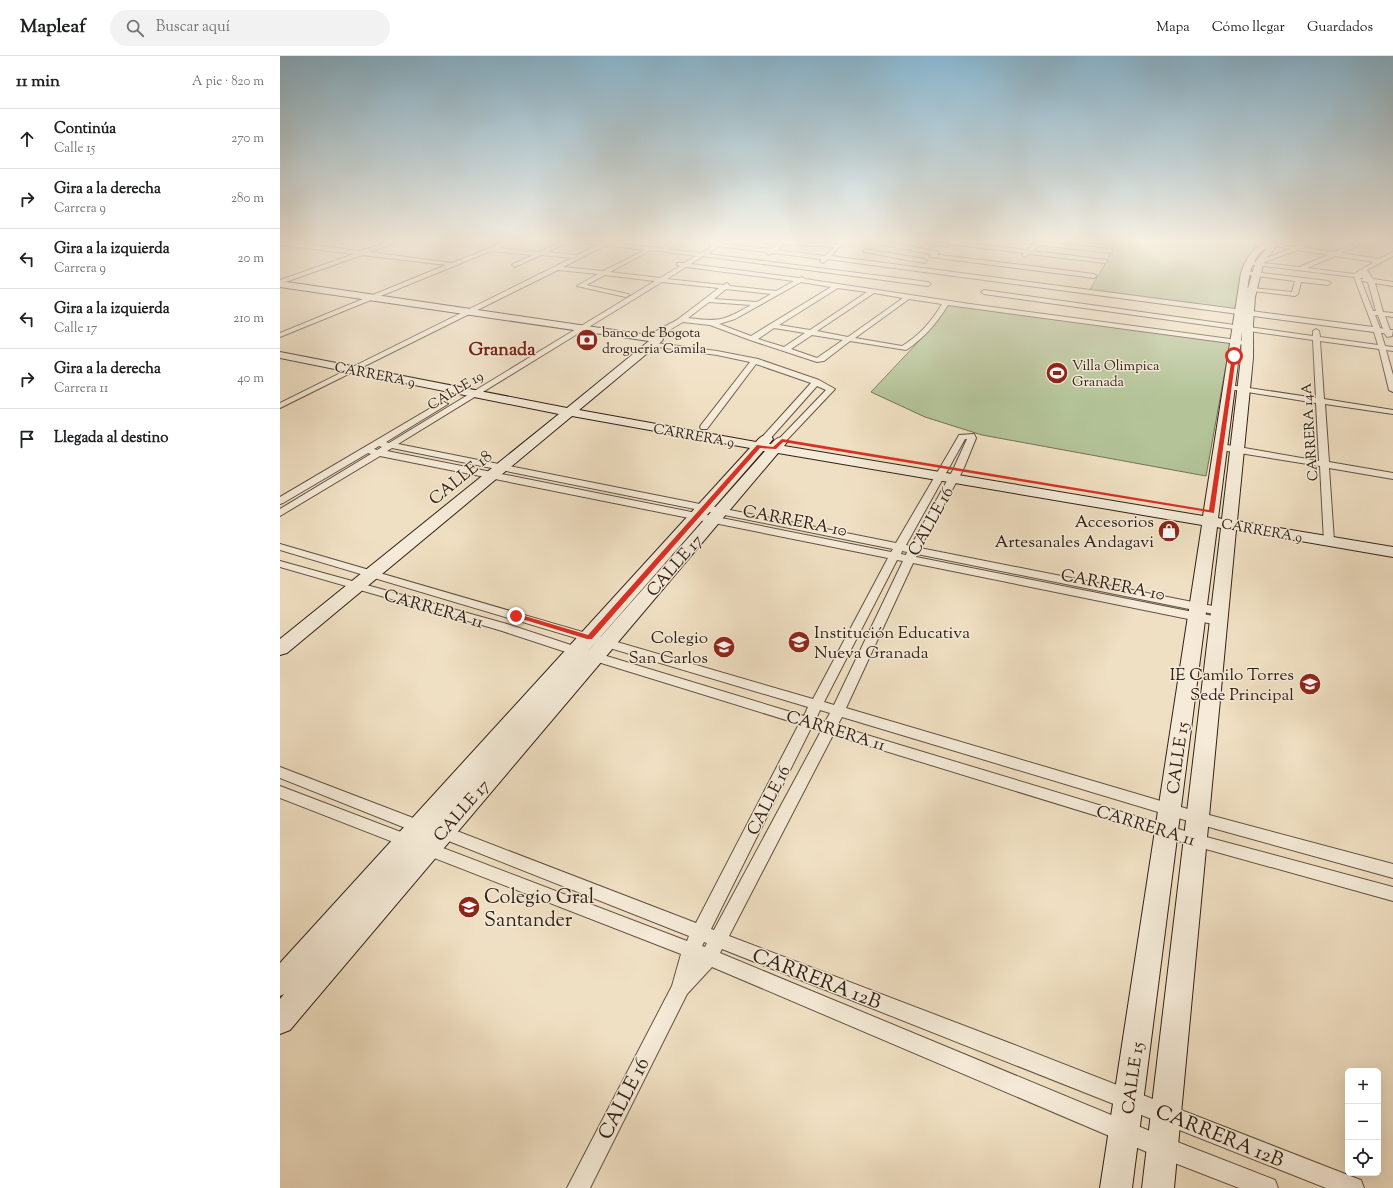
<!DOCTYPE html>
<html lang="es">
<head>
<meta charset="utf-8">
<style>
	body { margin:0; font-family:"Sorts Mill Goudy",serif; background:#f2f2f2; color:#202124 }
	.controls { position:absolute; right:12px; bottom:12px; display:grid; overflow:hidden; border-radius:6px; box-shadow:0 4px 16px #0002 }
	.controls button { width:36px; height:36px; display:grid; place-items:center; padding:0; border:0; border-bottom:1px solid #e0e0e0; background:#fff; color:#202124; font:20px sans-serif }
	.stop { position:absolute; width:12px; height:12px; margin:-9px; border:3px solid #d93025; border-radius:50%; background:#fff }
	.stop.end { background:#d93025; border-color:#fff; box-shadow:0 1px 4px #0008 }
	.list { margin:0; padding:0; list-style:none }
	h2 { display:flex; justify-content:space-between; align-items:center; height:52px; margin:0; padding:0 16px; font-size:17px }
	h2 small { font-size:13px; font-weight:400; color:#757577 }
	.list li { display:grid; grid-template-columns:26px 1fr auto; gap:12px; align-items:center; box-sizing:border-box; height:60px; padding:0 16px; border-top:1px solid #e0e0e0 }
	.list b { display:block; font-size:15px; white-space:nowrap }
	.list p { margin:0; font-size:13px; white-space:nowrap; color:#757577 }
	.list em { font-size:13px; font-style:normal; color:#757577 }
	.icon { flex:none; width:22px; height:22px; fill:none; stroke:currentColor; stroke-width:2; stroke-linecap:round; stroke-linejoin:round }
	.map { position:relative; flex:none; width:1113px; height:1132px; overflow:hidden }
	header { display:flex; align-items:center; gap:24px; box-sizing:border-box; height:56px; padding:0 20px; background:#fff; border-bottom:1px solid #e0e0e0 }
	header strong { font-size:19px }
	nav { display:flex; gap:22px; margin-inline-start:auto; font-size:14px }
	.search { width:280px; height:36px; background:#f2f2f2; display:flex; align-items:center; gap:10px; box-sizing:border-box; padding:0 14px; border-radius:22px; color:#757577; font-size:15px }
	main { display:flex }
	aside { flex:1; background:#fff }
	.map>svg:first-child { display:block }
	.green { fill:#b4c398; stroke:#737258 }
	.lines { fill:none; stroke-linecap:round; stroke-linejoin:round }
	.street-casing { stroke:#625143; stroke-width:2 }
	.secondary-casing { stroke:#322118; stroke-width:2 }
	.street { fill:#f5ebd8; fill-rule:evenodd }
	.secondary { fill:#f5ebd8; fill-rule:evenodd }
	.route { fill:#d93025 }
	.labels { text-anchor:middle; stroke-width:3; stroke-linejoin:round; paint-order:stroke }
	.far-poi-label { font-size:14px; fill:#322118; stroke:#f5ebd8; text-anchor:start }
	.far-street-label { font-size:14px; fill:#322118; stroke:#f5ebd8 }
	.street-label { font-size:17px; fill:#322118; stroke:#f5ebd8 }
	.poi-label { font-size:17px; fill:#322118; stroke:#f5ebd8; text-anchor:end }
	.far-district-label { font-size:18px; font-weight:bold; fill:#7a1f14; stroke:#f5ebd8 }
	.near-poi-label { font-size:20px; fill:#322118; stroke:#f5ebd8; text-anchor:start }
	.near-street-label { font-size:20px; fill:#322118; stroke:#f5ebd8 }
</style>
</head>
<body>
<header>
<strong>Mapleaf</strong>
<div class="search"><svg class="icon" aria-label="search" viewBox="0 0 24 24"><circle cx="10" cy="10" r="6"/><path d="M15 15l6 6"/></svg>Buscar aquí</div>
<nav><a>Mapa</a><a>Cómo llegar</a><a>Guardados</a></nav>
</header>
<main>
<aside>
<h2>11 min<small>A pie · 820 m</small></h2>
<ul class="list">
<li><svg class="icon" aria-label="ahead" viewBox="0 0 24 24"><path d="M12 20V5M6 11l6-6 6 6"/></svg><div><b>Continúa</b><p>Calle 15</p></div><em>270 m</em></li>
<li><svg class="icon" aria-label="right" viewBox="0 0 24 24"><path d="M7 20v-9h11M14 6l5 5-5 5"/></svg><div><b>Gira a la derecha</b><p>Carrera 9</p></div><em>280 m</em></li>
<li><svg class="icon" aria-label="left" viewBox="0 0 24 24"><path d="M17 20v-9H6M10 6l-5 5 5 5"/></svg><div><b>Gira a la izquierda</b><p>Carrera 9</p></div><em>20 m</em></li>
<li><svg class="icon" aria-label="left" viewBox="0 0 24 24"><path d="M17 20v-9H6M10 6l-5 5 5 5"/></svg><div><b>Gira a la izquierda</b><p>Calle 17</p></div><em>210 m</em></li>
<li><svg class="icon" aria-label="right" viewBox="0 0 24 24"><path d="M7 20v-9h11M14 6l5 5-5 5"/></svg><div><b>Gira a la derecha</b><p>Carrera 11</p></div><em>40 m</em></li>
<li><svg class="icon" aria-label="arrive" viewBox="0 0 24 24"><path d="M6 21V4h12l-3 4 3 4H6"/></svg><div><b>Llegada al destino</b></div></li>
</ul>
</aside>
<div class="map">
<svg width="1113" height="1132" viewBox="0 0 1113 1132">
	<rect width="100%" height="100%" fill="#f0e0c3"/>
	<filter id="stains"><feTurbulence type="fractalNoise" baseFrequency=".005" numOctaves="4"/><feColorMatrix values="0 0 0 0 .2 0 0 0 0 .09 0 0 0 0 .02 0 0 0 .5 -.17"/></filter>
	<radialGradient id="worn" r=".72"><stop offset=".6" stop-color="#630" stop-opacity="0"/><stop offset="1" stop-color="#630" stop-opacity=".3"/></radialGradient>
	<g class="green">
		<path d="M806 185H959L977 188 963 210 956 254 809 235 829 201 832 190Z"/>
		<path d="M667 246 950 287 926 420 702 379 645 361 591 336 639 285Z"/>
	</g>
	<g class="lines">
		<g class="street-casing">
			<g id="street">
				<path d="M0 185 81 195 112 185H118V186L89 196 172 207 227 185H233L218 192 259 196 284 185H289V186L267 196 297 199 319 188 303 187 301 185 324 186 332 185 331 187 381 192 396 185H401L388 193 421 197 433 190 430 189V187L441 185 443 188 491 193 498 188 484 187 482 185H507L557 188 560 185H565L551 200 1093 271 1074 221 967 208V206H976L1010 193 969 185C985 182 1002 192 1016 190 1024 189 1029 185 1037 185V186L1023 191 1054 196 1082 185H1087V186L1061 197 1099 203 1113 196V200L1087 214 1093 223 1113 226V230L1095 227 1103 256 1113 257V261L1105 260 1110 274H1113L1112 280 1107 281 1104 277H1101L1105 290 1113 291V295L1106 294 1113 319V336L1109 334 1099 293 1040 285 1044 343 1113 354V358L1045 348 1049 406 1113 417V423L1049 412 1054 485 1049 488 1044 485 1040 410 941 394 937 391 941 388 1039 405 1036 347 949 333 945 331 949 329 1036 342 1033 284 704 238 701 236 704 234 1033 280V275L1036 273 1039 275 1040 281 1098 289 1094 276 569 206 548 203 543 207 540 205 542 203 493 197 489 199 487 198V196L439 190 428 198 648 226 651 228 648 230 423 200 411 208 519 222 522 221 525 223 690 248 965 285 969 287 965 289 668 249C657 267 643 283 626 294L570 285 544 305 537 306 470 284 430 269 403 266 381 279 369 283H365V281L397 264 439 232 382 226 118 388 616 487 678 381 679 379 694 378 696 382 683 414 640 492 943 552 945 555 943 558 939 559 637 498 636 501 938 561 942 562 944 565 942 568 938 569 633 507 566 652 918 756 1113 808V822L918 768 562 661 557 670 915 778 1113 831V845L915 790 553 679 449 880 732 988 1073 1121 1081 1124 1084 1132H1046L442 893 440 897 882 1080 995 1124 998 1132H959L874 1099 432 911 407 938 310 1132H287L392 930 401 898 0 742V730L407 885 409 880 161 782 133 775 0 722V711L141 765 169 772 416 867 519 668 292 598 219 574 0 511V505L227 568 300 592 524 660 528 651 0 494V488L533 643 608 502 100 400 0 460V453L91 398 88 397 3 447 0 448V441L161 346H164L168 348 106 386 109 387 375 225 325 219 306 229 348 238 349 239 346 241 297 230 318 218 278 214 0 352V347L292 202 261 199 235 211 232 209 233 208 253 199 211 195 0 281V277L166 209 82 199 0 228V224L74 198 0 189ZM504 188 554 191 545 200 497 194ZM326 189 365 194 323 215 283 211ZM371 194 416 200 404 207H397V209L400 210 380 222 330 216ZM1017 194 1048 199 1019 211 982 207ZM1055 200 1094 206 1074 218 1027 212ZM406 211 514 225 496 235 450 230 447 227 443 229 387 223ZM1080 222H1084L1081 224 1082 225 1088 226 1096 255H1093ZM521 226 551 231 471 280 439 268 455 263ZM558 232 587 236 530 274 499 269ZM446 233 491 238 477 246 434 243ZM594 237 623 242 568 281 537 275ZM629 243 662 248C652 265 639 280 622 290L575 282ZM429 246 471 249C443 265 439 266 408 262ZM1095 259H1098L1103 273 1100 272ZM494 272 525 277 504 291 478 283ZM532 279 563 284 537 302 511 293ZM685 383H687L673 414 631 490 626 489ZM99 390 102 391 97 394 94 393ZM112 392 613 493 611 496 107 395ZM622 495 627 496 626 499 621 498ZM617 504 623 505 554 649 544 646ZM540 654 550 657 545 666 536 663ZM531 672 541 675 434 874 431 873ZM424 886 427 887 425 891 422 890Z"/>
				<path d="M599 185 656 195 659 197 656 199 597 188 596 187Z"/>
				<path d="M637 185H648L668 188 670 185 747 194 754 188 742 187 740 185H762L830 193 833 195 830 197 759 189 753 195 827 204V206L825 207 749 198 745 201 742 199 744 197 669 188 667 191Z"/>
				<path d="M586 193 644 203 647 205 644 207 584 196 583 195Z"/>
				<path d="M652 198 814 218 817 220 814 222 650 201 649 200Z"/>
				<path d="M965 215 1048 225 1051 227 1048 229 1021 226 1018 238 1015 240 963 234 960 232 961 231 1012 236 1015 225 963 218V216Z"/>
				<path d="M368 286 437 295 478 303 539 324 555 333 504 387 501 388 497 385 546 334 537 330 489 384H483L482 382 483 380 531 327 476 308 427 373H421L420 371 421 369 470 306 437 299 371 290H368Z"/>
			</g>
		</g>
		<g class="secondary-casing">
			<path id="secondary" d="M990 186H993L996 191 984 205 975 241 973 268V302L957 465 1113 491V501L956 474 894 1132H862L941 472 937 471 852 1132H820L922 469 498 397 10 974 0 978V943L4 938 0 940V907L470 392 292 360 7 597 0 599V583L279 358 0 302V296L287 352 369 285 0 231V225L382 281 383 283 382 285 299 354 476 386C481 380 484 378 491 380L493 383 489 388H491C496 383 498 380 506 382L508 385 504 390 923 460 961 217C967 201 973 190 990 186ZM988 191 976 205 967 236C969 219 971 200 988 191ZM962 276 961 302 942 463 938 462ZM483 395H485L302 602Z"/>
		</g>
		<use href="#street" class="street"/>
		<use href="#secondary" class="secondary"/>
	</g>
	<linearGradient id="sky" x2="0" y2="1"><stop stop-color="#89b8d2"/><stop offset="0.54" stop-color="#f8f1e4"/><stop offset="1" stop-color="#f8f1e4" stop-opacity="0"/></linearGradient>
	<rect width="1113" height="343" fill="url(#sky)"/>
	<path class="route" d="M954 299 956 300 934 457 503 386 496 393 480 392 312 583H307L232 560 238 558 308 579 477 389 493 391 502 383 929 454 952 300Z"/>
	<defs>
		<g id="bank-disc" transform="scale(1.15)"><circle r="9.5" fill="#8f2418" stroke="#f5ebd8"/><path d="M-6-4H6V4H-6ZM0-2.3a2.3 2.3 0 1 0 0 4.6a2.3 2.3 0 1 0 0-4.6Z" fill="#fff"/></g>
		<g id="stadium-disc" transform="scale(1.15)"><circle r="9.5" fill="#8f2418" stroke="#f5ebd8"/><path d="M0-5a6.5 5 0 1 0 0 10a6.5 5 0 1 0 0-10ZM-3.5-1.8h7v3.6h-7Z" fill="#fff"/></g>
		<g id="shop-disc" transform="scale(1.15)"><circle r="9.5" fill="#8f2418" stroke="#f5ebd8"/><path d="M-5-2.5h2.3a2.7 3.5 0 0 1 5.4 0H5L5.5 6h-11ZM-1.5-2.5h3a1.5 2.3 0 0 0-3 0Z" fill="#fff"/></g>
		<g id="school-disc" transform="scale(1.15)"><circle r="9.5" fill="#8f2418" stroke="#f5ebd8"/><path d="M0-5L7-2L0 1L-7-2ZM-4 1L0 2.5L4 1V4Q0 6-4 4Z" fill="#fff"/></g>
		<g id="university-disc" transform="scale(1.15)"><circle r="9.5" fill="#8f2418" stroke="#f5ebd8"/><path d="M0-5L7-2L0 1L-7-2ZM-4 1L0 2.5L4 1V4Q0 6-4 4Z" fill="#fff"/></g>
	</defs>
	<g fill-rule="evenodd">
		<use href="#bank-disc" x="307" y="284"/>
		<use href="#stadium-disc" x="777" y="317"/>
		<use href="#shop-disc" x="889" y="475"/>
		<use href="#school-disc" x="519" y="586"/>
		<use href="#school-disc" x="444" y="591"/>
		<use href="#university-disc" x="1030" y="628"/>
		<use href="#school-disc" x="189" y="851"/>
	</g>
	<g class="labels">
		<g class="far-poi-label">
			<text x="322" y="281">banco de Bogota<tspan x="322" dy="16">drogueria Camila</tspan></text>
			<text x="792" y="314">Villa Olimpica<tspan x="792" dy="16">Granada</tspan></text>
		</g>
		<g class="far-street-label">
			<text transform="translate(95 318) rotate(11)" y="5">CARRERA 9</text>
			<text transform="translate(175 334) rotate(-31)" y="5">CALLE 19</text>
			<text transform="translate(1029 376) rotate(-94)" y="5">CARRERA 14A</text>
			<text transform="translate(414 379) rotate(10)" y="5">CARRERA 9</text>
			<text transform="translate(982 474) rotate(10)" y="5">CARRERA 9</text>
		</g>
		<g class="street-label">
			<text transform="translate(180 421) rotate(-39)" y="6">CALLE 18</text>
			<text transform="translate(515 464) rotate(11)" y="6">CARRERA 10</text>
			<text transform="translate(650 465) rotate(-61)" y="6">CALLE 16</text>
			<text transform="translate(394 509) rotate(-49)" y="6">CALLE 17</text>
			<text transform="translate(833 528) rotate(11)" y="6">CARRERA 10</text>
			<text transform="translate(154 552) rotate(16)" y="6">CARRERA 11</text>
			<text transform="translate(556 674) rotate(17)" y="6">CARRERA 11</text>
			<text transform="translate(897 702) rotate(-82)" y="6">CALLE 15</text>
			<text transform="translate(488 744) rotate(-63)" y="6">CALLE 16</text>
			<text transform="translate(181 754) rotate(-49)" y="6">CALLE 17</text>
			<text transform="translate(866 769) rotate(17)" y="6">CARRERA 11</text>
			<text transform="translate(852 1022) rotate(-82)" y="6">CALLE 15</text>
		</g>
		<g class="poi-label">
			<text x="874" y="471">Accesorios<tspan x="874" dy="20">Artesanales Andagavi</tspan></text>
			<text x="534" y="582" text-anchor="start">Institución Educativa<tspan x="534" dy="20">Nueva Granada</tspan></text>
			<text x="428" y="587">Colegio<tspan x="428" dy="20">San Carlos</tspan></text>
			<text x="1014" y="624">IE Camilo Torres<tspan x="1014" dy="20">Sede Principal</tspan></text>
		</g>
		<g class="far-district-label">
			<text x="222" y="299">Granada</text>
		</g>
		<g class="near-poi-label">
			<text x="204" y="847">Colegio Gral<tspan x="204" dy="23">Santander</tspan></text>
		</g>
		<g class="near-street-label">
			<text transform="translate(537 922) rotate(21)" y="7">CARRERA 12B</text>
			<text transform="translate(343 1042) rotate(-63)" y="7">CALLE 16</text>
			<text transform="translate(940 1079) rotate(22)" y="7">CARRERA 12B</text>
		</g>
	</g>
	<rect width="100%" height="100%" filter="url(#stains)"/>
	<rect width="100%" height="100%" fill="url(#worn)"/>
</svg>
<div class="controls">
<button>+</button>
<button>−</button>
<button><svg class="icon" aria-label="locate" viewBox="0 0 24 24"><circle cx="12" cy="12" r="6"/><path d="M12 2v4M12 18v4M2 12h4M18 12h4"/></svg></button>
</div>
<div class="stop" style="left:954px;top:300px"></div>
<div class="stop end" style="left:236px;top:560px"></div>
</div>
</main>
</body>
</html>
